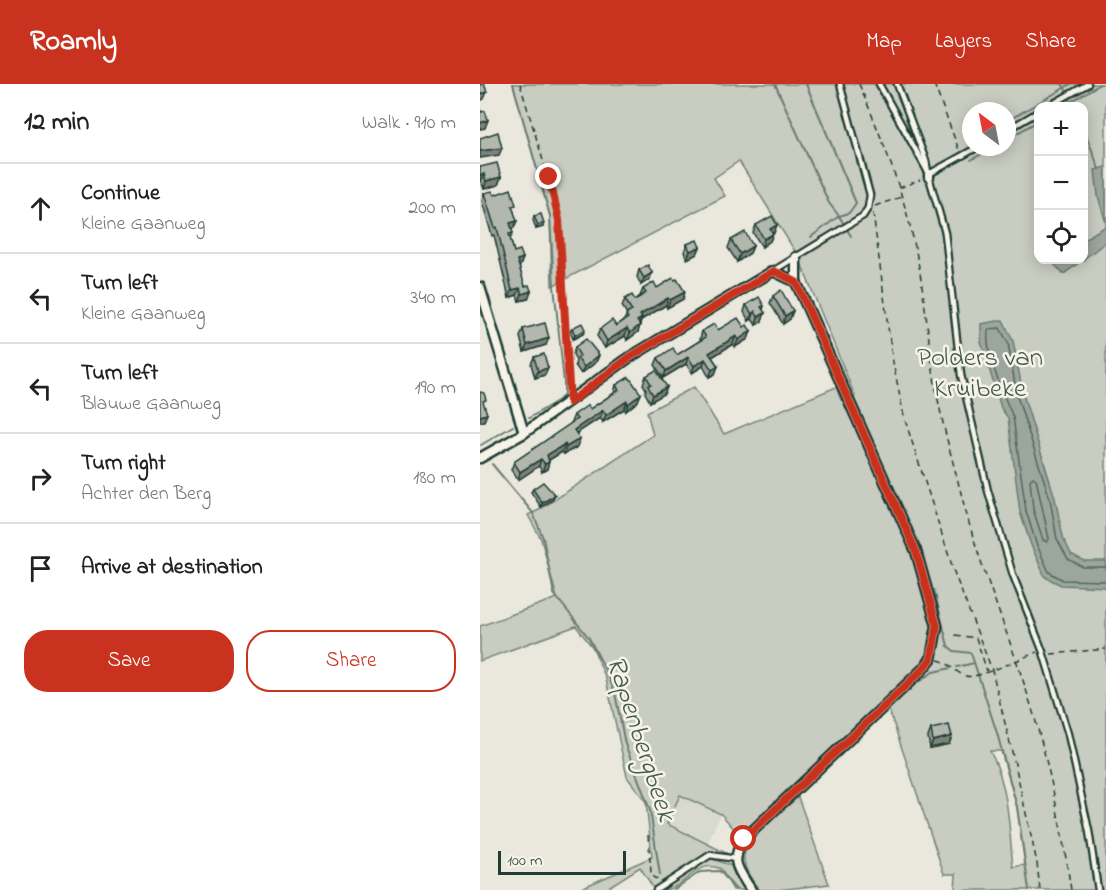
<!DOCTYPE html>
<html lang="en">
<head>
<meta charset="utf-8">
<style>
	body { margin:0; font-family:"Indie Flower",sans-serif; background:#f2f2f2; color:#222 }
	.controls { position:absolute; right:18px; top:18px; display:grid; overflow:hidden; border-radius:12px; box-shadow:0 3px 15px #0003 }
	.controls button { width:54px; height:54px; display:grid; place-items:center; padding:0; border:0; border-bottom:2px solid #e0e0e0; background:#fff; color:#222; font:30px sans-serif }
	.compass { position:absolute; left:482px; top:18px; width:54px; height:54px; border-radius:50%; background:#fff; box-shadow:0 3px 15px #0003; rotate:328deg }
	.scale { position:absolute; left:18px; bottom:15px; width:128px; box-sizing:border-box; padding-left:6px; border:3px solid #1f3d34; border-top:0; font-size:16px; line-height:21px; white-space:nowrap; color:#1f3d34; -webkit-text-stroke:4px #f7f3e8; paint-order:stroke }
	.stop { position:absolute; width:18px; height:18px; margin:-14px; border:4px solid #c8321e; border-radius:50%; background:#fff }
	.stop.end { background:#c8321e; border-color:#fff; box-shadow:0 2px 6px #0008 }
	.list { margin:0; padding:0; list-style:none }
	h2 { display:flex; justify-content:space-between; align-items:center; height:78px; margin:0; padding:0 24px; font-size:26px }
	h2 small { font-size:20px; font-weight:400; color:#767676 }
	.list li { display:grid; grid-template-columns:39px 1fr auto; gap:18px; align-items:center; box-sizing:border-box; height:90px; padding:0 24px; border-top:2px solid #e0e0e0 }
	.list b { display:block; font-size:22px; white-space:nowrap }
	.list p { margin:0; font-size:20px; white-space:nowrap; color:#767676 }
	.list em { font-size:20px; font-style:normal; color:#767676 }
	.actions { display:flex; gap:12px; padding:18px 24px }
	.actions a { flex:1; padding:14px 0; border:2px solid #c8321e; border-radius:24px; text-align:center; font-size:21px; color:#c8321e }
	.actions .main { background:#c8321e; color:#fff }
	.icon { flex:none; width:33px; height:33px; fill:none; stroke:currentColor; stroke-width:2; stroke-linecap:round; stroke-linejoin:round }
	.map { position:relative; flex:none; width:626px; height:806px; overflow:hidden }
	header { display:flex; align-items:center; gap:36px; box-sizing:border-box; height:84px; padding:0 30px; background:#c8321e; color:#fff }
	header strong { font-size:28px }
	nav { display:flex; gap:33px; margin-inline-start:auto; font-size:21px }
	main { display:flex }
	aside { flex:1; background:#fff }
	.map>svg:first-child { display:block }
	.built { fill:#d9dacf }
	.green { fill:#c8ccc1; stroke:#74847a; stroke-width:1.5; fill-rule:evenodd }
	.water { fill:#9ca69c; stroke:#6a7c72; stroke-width:1.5 }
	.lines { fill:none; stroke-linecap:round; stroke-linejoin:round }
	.shore { stroke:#51675e; stroke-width:1.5 }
	.stream { stroke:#6a7c72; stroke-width:2 }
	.service-casing { stroke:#1f3d34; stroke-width:9 }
	.minor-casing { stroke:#1f3d34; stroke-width:13 }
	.path { stroke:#1f3d34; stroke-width:1.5; stroke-dasharray:6 4.5; stroke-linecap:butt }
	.service { stroke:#f7f3e8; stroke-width:4.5 }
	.minor { stroke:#f7f3e8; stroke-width:8 }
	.wall { fill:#999e96; stroke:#1f3d34; stroke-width:1.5 }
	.shaded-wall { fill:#7d817a; stroke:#1f3d34; stroke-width:1.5 }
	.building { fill:#b2b8ae; stroke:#1f3d34; stroke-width:1.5 }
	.route { stroke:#c8321e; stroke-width:8 }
	.labels { text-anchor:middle; stroke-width:5; stroke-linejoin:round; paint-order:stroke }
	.park-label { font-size:27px; fill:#415a50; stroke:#f7f3e8 }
	.water-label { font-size:28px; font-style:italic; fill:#445c53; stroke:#f7f3e8 }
</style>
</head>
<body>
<header>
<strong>Roamly</strong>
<nav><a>Map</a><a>Layers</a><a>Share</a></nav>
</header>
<main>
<aside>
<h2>12 min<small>Walk · 910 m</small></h2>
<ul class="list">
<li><svg class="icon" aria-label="ahead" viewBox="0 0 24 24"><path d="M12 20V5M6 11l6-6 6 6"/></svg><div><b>Continue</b><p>Kleine Gaanweg</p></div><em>200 m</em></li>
<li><svg class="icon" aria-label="left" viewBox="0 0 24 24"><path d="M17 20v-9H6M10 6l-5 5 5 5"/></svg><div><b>Turn left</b><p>Kleine Gaanweg</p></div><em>340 m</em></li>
<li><svg class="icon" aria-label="left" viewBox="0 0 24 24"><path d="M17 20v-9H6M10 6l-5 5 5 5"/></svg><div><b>Turn left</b><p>Blauwe Gaanweg</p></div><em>190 m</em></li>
<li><svg class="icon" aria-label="right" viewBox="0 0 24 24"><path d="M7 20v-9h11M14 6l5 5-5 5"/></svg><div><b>Turn right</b><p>Achter den Berg</p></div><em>180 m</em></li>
<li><svg class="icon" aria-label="arrive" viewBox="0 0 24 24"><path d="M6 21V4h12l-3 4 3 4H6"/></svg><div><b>Arrive at destination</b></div></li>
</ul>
<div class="actions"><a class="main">Save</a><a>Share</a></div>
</aside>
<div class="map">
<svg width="626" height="806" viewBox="0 0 626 806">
	<rect width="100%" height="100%" fill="#eae8dd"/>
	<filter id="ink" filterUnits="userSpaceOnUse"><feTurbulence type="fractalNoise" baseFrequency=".0167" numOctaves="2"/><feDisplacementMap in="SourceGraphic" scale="12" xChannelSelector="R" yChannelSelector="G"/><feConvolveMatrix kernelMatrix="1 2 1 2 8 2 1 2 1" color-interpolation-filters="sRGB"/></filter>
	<g filter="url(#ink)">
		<path class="built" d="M201 711 241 730 227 760 187 740Z"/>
		<g class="green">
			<path d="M33 0H626V806H475L476 790H464L405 614 262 754 241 730 200 711 187 740 250 771C241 775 236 767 224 772L174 805 160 783 130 802 132 806H97L172 773 166 718 147 693 126 595 113 564 96 542 0 577V542L77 514 61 455 48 431 59 426 173 351 167 328 214 303 244 350 356 303 361 316 375 312 318 172 259 77 234 94 245 112 72 202 70 132ZM558 22H604V176H558ZM491 27H527V63H491ZM510 667H521L537 723 545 781 533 783C529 745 529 702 510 667Z"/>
			<path d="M318 713 349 800 297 806H279C272 796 263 784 264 772 267 753 304 726 318 713Z"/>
			<path d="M230 774 252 782 266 806H253L241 785C217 773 205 806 182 806Z"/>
		</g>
		<g class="water">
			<path d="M625 83 626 84V139L618 112 615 86Z"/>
			<path d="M626 142V158L584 190 570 176H604V155Z"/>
			<path d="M523 236 533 257 543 310 575 414 583 453 591 470 604 477H626V503L581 501 565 493 551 461 540 428 528 334 521 324 501 258V240Z"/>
		</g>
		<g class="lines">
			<g class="shore">
				<path d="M553 393 556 395 569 455 567 458 563 456 553 425 550 396Z"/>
				<path d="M626 483H603L588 475 577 455 570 415 537 312 528 259 520 244 509 245C502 261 525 316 533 333L546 427 556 459 569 488 583 496 626 497"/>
			</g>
			<g class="stream">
				<path d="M33 0 70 132 74 202 84 298V311L79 316 49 334"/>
				<path d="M295 0 349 119 359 132 369 129 376 119 326 0"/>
				<path d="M582 0 586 6"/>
				<path d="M590 16 594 22"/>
				<path d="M584 22 620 0"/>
				<path d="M527 37 591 0"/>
				<path d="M604 45 619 85"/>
				<path d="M527 55 558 37"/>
				<path d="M491 76 514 63"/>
				<path d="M331 153 359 132 371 152"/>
				<path d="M1 361 33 342"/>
				<path d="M12 380 53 429 63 454 74 510 109 554 127 589 135 609 145 660 170 726 180 791"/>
				<path d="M454 506 468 562 474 567 491 569 517 649 537 723 549 806"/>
				<path d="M477 583 494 579"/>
				<path d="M440 597 453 588 471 584"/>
				<path d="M193 806 220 788 240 787 256 806"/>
			</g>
			<g class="service-casing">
				<g id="service">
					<path d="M399 0 449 90"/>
					<path d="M417 0 446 77 448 88"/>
					<path d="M569 22 608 0"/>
					<path d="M527 46 558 28"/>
					<path d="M449 90 498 63"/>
					<path d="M449 93 465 149 481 291 508 407 533 491 563 568 588 650 609 747 618 806"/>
					<path d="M293 187 383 132 388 124 390 111 360 0"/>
					<path d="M176 806 230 771 256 775"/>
				</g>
			</g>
			<g class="minor-casing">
				<g id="minor">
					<path d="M449 90V93"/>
					<path d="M316 198V173"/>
					<path d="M0 203 44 349"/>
					<path d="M0 374 44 349 150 273 293 187 316 198 436 467 457 542 451 575 442 586 264 755C249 778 258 785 271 806"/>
				</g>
			</g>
			<g class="path">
				<path d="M40 0 78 126 89 305"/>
				<path d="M379 0C400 50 421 101 433 154 444 200 447 247 454 293 460 333 472 374 482 413 499 482 528 547 549 615 569 678 581 741 591 806"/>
				<path d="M454 0 479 66"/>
				<path d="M419 104 440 96"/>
				<path d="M395 122 421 113"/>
				<path d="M393 129 412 273 424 333 475 491 512 586 535 680 557 779 560 806"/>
				<path d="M475 551 496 554 507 587"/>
				<path d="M571 570 626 565"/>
				<path d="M458 576C470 578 475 589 486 592 496 596 544 573 557 568"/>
				<path d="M168 751 171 789 174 794 180 795"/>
			</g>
			<use href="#service" class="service"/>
			<use href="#minor" class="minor"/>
		</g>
		<g class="wall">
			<path d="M0 83 21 93 18 101 4 105 1 97Z"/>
			<path d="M4 109 14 111 34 127V144L31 145 33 149 30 155 34 168 43 174 40 182H39L48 215 39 217 37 211 29 214 14 151 12 152 2 117Z"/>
			<path d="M54 132 63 143 56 145 53 136Z"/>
			<path d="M276 141 294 149 293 150 290 157 282 163 273 149Z"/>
			<path d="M251 156 273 162 270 169 257 178 248 164Z"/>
			<path d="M207 160 220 163 217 170 207 175 204 168Z"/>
			<path d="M159 186 170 195 161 201 157 193Z"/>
			<path d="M177 204 203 215 187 224 186 221 161 236 158 248 147 256 145 252 125 264 117 252 120 245 136 242 144 236 147 230 142 222 145 215 155 216 160 212 163 205Z"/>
			<path d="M293 212 310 235 303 240 290 219Z"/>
			<path d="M266 221 284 222 283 226 282 237 276 241 272 235 269 237 264 228Z"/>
			<path d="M264 243 271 247 268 255 255 263 253 260 232 273 238 282 235 290 229 293 223 282 212 289 206 280 183 294 175 281 178 274 197 271 221 256 220 255 222 247Z"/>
			<path d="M92 244 105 246 103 250 93 255 90 247Z"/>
			<path d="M43 245 66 261 44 268 40 253Z"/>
			<path d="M95 263 119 271 116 278 101 290 95 281 96 277 93 270Z"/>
			<path d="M54 273 68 284 65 291 55 294 51 280Z"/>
			<path d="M166 292 187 303 184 310 170 318 165 309 166 305 163 300Z"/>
			<path d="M136 301 158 317 146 327 144 325 123 338 120 334 96 350 97 363 84 370 82 368 69 376 67 385 62 388 59 382 38 396 31 386 34 378 92 339 91 338 94 331 110 325 134 309Z"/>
			<path d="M53 405 73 415 61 423 51 408Z"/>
			<path d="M451 645 472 652 469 660 450 664 448 653Z"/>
		</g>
		<g class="shaded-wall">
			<path d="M7 8 4 15 0 17V10Z"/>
			<path d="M8 36 5 44 0 45V39Z"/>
			<path d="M22 64 19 71 0 74V67Z"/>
			<path d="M4 90 1 97 0 98V91Z"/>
			<path d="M21 93 18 101 4 105 6 97Z"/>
			<path d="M37 137 34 144 27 146 30 139Z"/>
			<path d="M64 139 63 143 56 145 58 141Z"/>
			<path d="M297 141 294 149 287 153 290 145Z"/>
			<path d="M293 150 290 157 282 163 284 155Z"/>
			<path d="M273 162 270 169 257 178 260 170Z"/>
			<path d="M220 163 217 170 207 175 210 167Z"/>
			<path d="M43 174 40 182 34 183 37 176Z"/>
			<path d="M172 189 170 195 161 201 164 194Z"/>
			<path d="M40 204 37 211 29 214 32 206Z"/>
			<path d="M51 207 48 215 39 217 42 210Z"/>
			<path d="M205 208 203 215 187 224 190 216Z"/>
			<path d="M188 214 186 221 161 236 159 241 155 244 160 231Z"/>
			<path d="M275 227 272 235 269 237 272 230Z"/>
			<path d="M313 227 310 235 303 240 305 232Z"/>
			<path d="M285 229 282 237 276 241 278 233Z"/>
			<path d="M160 241 158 248 147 256 150 249Z"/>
			<path d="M147 244 145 252 125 264 127 257Z"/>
			<path d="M105 246 103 250 93 255 95 251Z"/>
			<path d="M271 247 268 255 255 263 258 256Z"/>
			<path d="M256 252 253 260 227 276 229 269Z"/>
			<path d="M69 254 66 261 44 268 47 261Z"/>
			<path d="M119 271 116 278 101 290 104 283Z"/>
			<path d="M208 273 206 280 183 294 186 287Z"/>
			<path d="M225 275 223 282 212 289 214 282Z"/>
			<path d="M238 282 235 290 229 293 232 286Z"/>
			<path d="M68 284 65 291 55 294 58 287Z"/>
			<path d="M187 303 184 310 170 318 173 311Z"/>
			<path d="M161 310 158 317 146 327 148 320Z"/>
			<path d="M147 317 144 325 123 338 126 331Z"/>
			<path d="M123 326 120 334 91 353 94 346Z"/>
			<path d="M7 330 4 337 0 338V332Z"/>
			<path d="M100 355 97 363 84 370 86 363Z"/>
			<path d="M85 360 82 368 64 379 67 371Z"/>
			<path d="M61 375 59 382 38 396 40 388Z"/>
			<path d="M69 378 67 385 62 388 65 380Z"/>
			<path d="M75 411 73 415 61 423 62 419Z"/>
			<path d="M472 652 469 660 450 664 453 657Z"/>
		</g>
		<g class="building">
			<path d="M0 0H4L7 8 0 10Z"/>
			<path d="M0 25 1 28 5 27 8 36 0 39Z"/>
			<path d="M18 48 22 64 0 67V54Z"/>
			<path d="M17 79 21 93 6 97 4 90 0 91V83Z"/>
			<path d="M31 105 36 121 32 122 37 137 30 139 33 149 29 150 34 168 40 166 43 174 37 176 45 202 49 201 51 207 42 210 40 204 32 206 17 143 15 144 4 109 12 107 14 111Z"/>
			<path d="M61 130 64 139 58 141 54 132Z"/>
			<path d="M292 132 297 141 290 145 293 150 284 155 276 141Z"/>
			<path d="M265 148 273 162 260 170 251 156Z"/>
			<path d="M217 156 220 163 210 167 207 160Z"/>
			<path d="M168 181 172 189 164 194 159 186Z"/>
			<path d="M193 194 195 196 197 195 205 208 190 216 188 214 160 231 162 234 157 237 160 241 150 249 147 244 127 257 120 245 132 236 136 242 148 234 146 230 152 227 145 215 152 211 155 216 166 209 163 205 174 198 177 204Z"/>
			<path d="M301 206 313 227 305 232 293 212Z"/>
			<path d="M279 213 284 222 281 223 285 229 278 233 275 227 272 230 266 221Z"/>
			<path d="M258 234 264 243 267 241 271 247 258 256 256 252 229 269 238 282 232 286 225 275 214 282 208 273 186 287 178 274 193 264 197 271 226 253 222 247 234 240 238 246Z"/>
			<path d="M65 239 69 254 47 261 43 245Z"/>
			<path d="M102 239 105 246 95 251 92 244Z"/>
			<path d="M106 255 119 271 104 283 97 274 100 272 95 263Z"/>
			<path d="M64 270 68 284 58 287 54 273Z"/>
			<path d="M176 286 187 303 173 311 168 302 171 300 166 292Z"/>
			<path d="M149 293 161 310 148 320 147 317 126 331 123 326 94 346 100 355 86 363 85 360 67 371 69 378 65 380 61 375 40 388 34 378 97 335 94 331 108 321 110 325 139 306 136 301Z"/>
			<path d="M0 308 4 309 6 316 3 317 7 330 0 332Z"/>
			<path d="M63 398 75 411 62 419 53 405Z"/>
			<path d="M469 641 472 652 453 657 451 645Z"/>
		</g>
	</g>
	<g class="lines" filter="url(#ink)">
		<path class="route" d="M69 93 79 136 90 318 150 273 294 187 316 198 436 467 457 542 451 575 442 586 264 755"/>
	</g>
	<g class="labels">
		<g class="park-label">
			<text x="500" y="281">Polders van<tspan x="500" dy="31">Kruibeke</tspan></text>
		</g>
		<g class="water-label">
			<text transform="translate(163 654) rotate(72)" y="10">Rapenbergbeek</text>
		</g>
	</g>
</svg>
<div class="controls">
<button>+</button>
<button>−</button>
<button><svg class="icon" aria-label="locate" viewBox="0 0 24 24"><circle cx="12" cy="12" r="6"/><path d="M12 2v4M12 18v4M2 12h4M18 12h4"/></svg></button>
</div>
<svg class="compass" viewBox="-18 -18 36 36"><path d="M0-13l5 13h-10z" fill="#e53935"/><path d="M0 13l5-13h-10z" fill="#767676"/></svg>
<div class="scale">100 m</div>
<div class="stop" style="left:264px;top:755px"></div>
<div class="stop end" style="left:69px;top:93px"></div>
</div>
</main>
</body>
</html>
